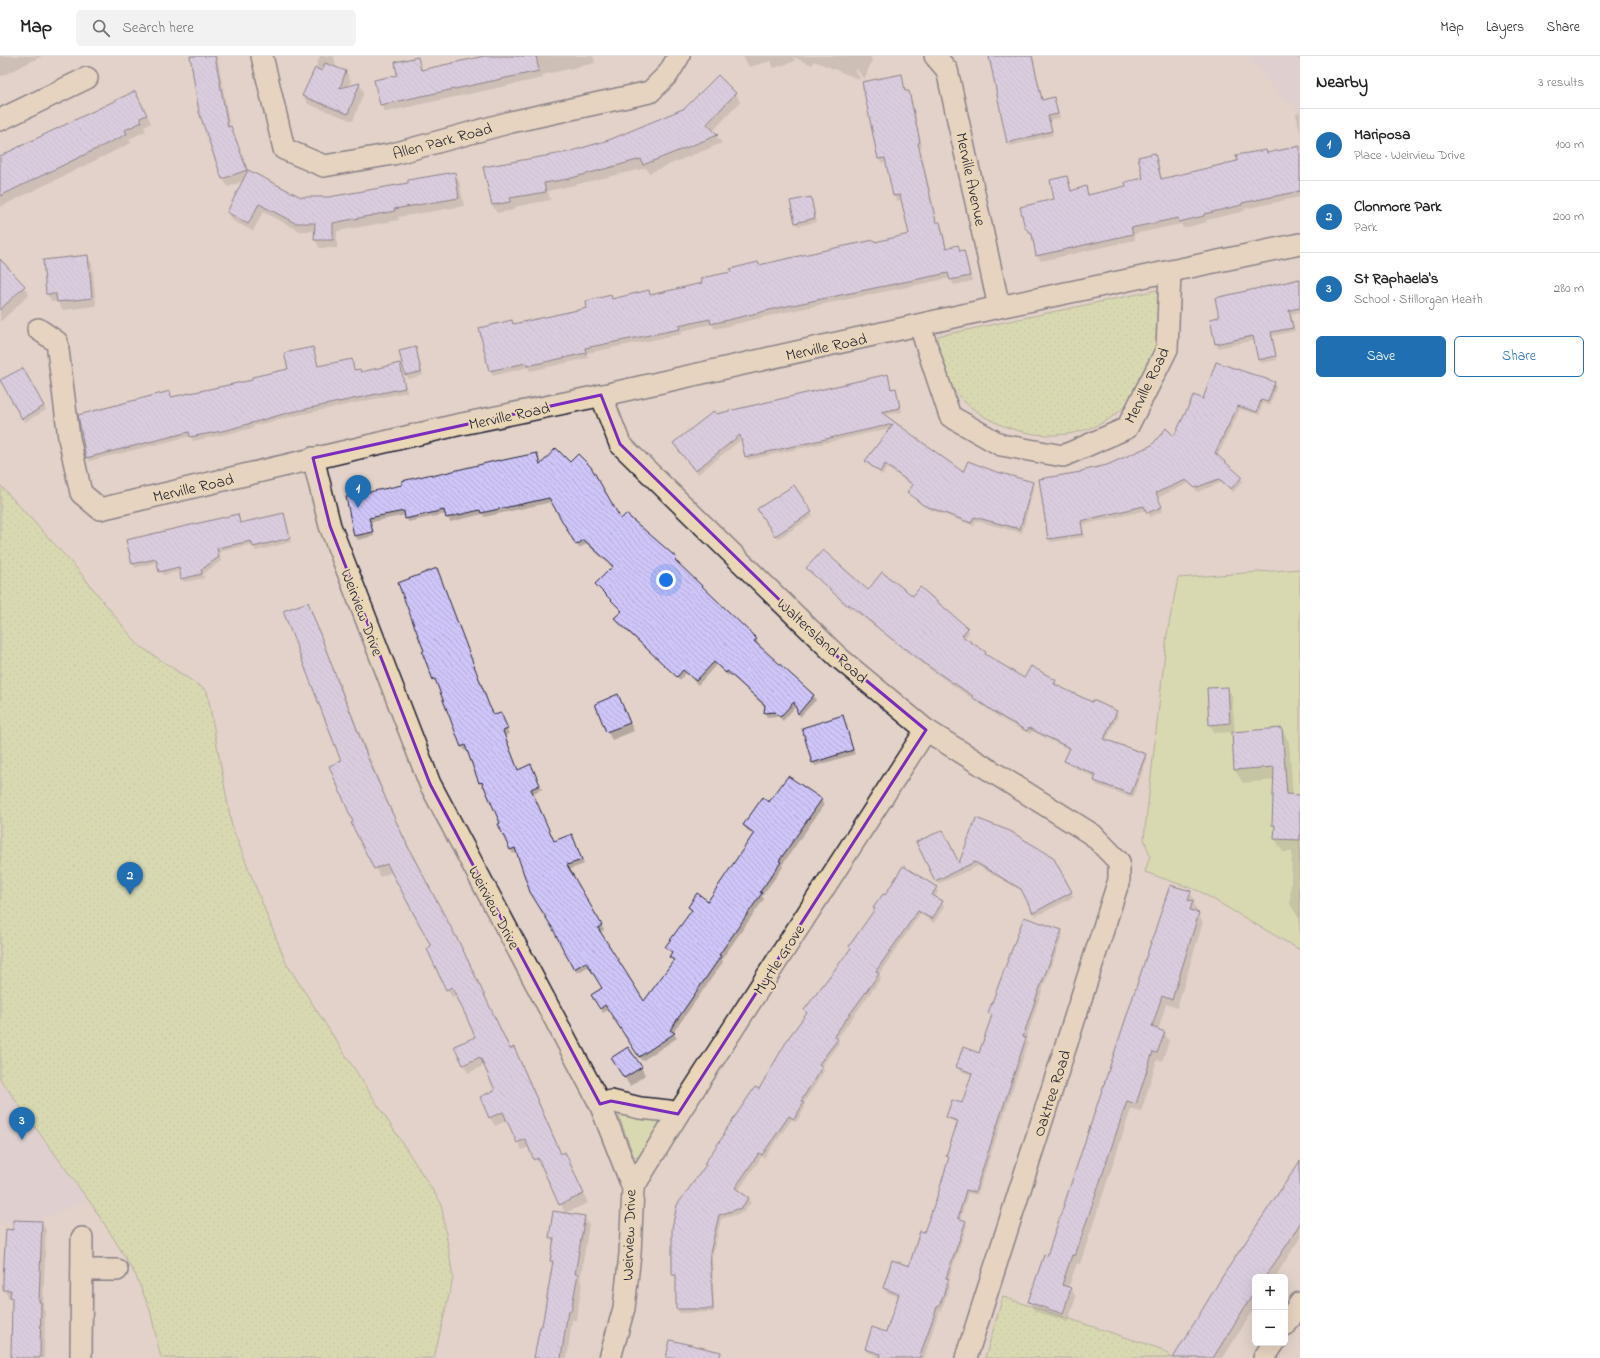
<!DOCTYPE html>
<html lang="en">
<head>
<meta charset="utf-8">
<style>
	body { margin:0; font-family:"Indie Flower",sans-serif; background:#f2f2f2; color:#222 }
	.controls { position:absolute; right:12px; bottom:12px; display:grid; overflow:hidden; border-radius:6px; box-shadow:0 4px 16px #0002 }
	.controls button { width:36px; height:36px; display:grid; place-items:center; padding:0; border:0; border-bottom:1px solid #e0e0e0; background:#fff; color:#222; font:20px sans-serif }
	.you { position:absolute; left:666px; top:524px; width:14px; height:14px; margin:-10px; border:3px solid #fff; border-radius:50%; background:#1a73e8; box-shadow:0 0 0 6px #1a73e833 }
	.badge { display:grid; place-items:center; width:26px; height:26px; border-radius:50%; background:#1f6fb2; color:#fff; font-size:13px; font-weight:700 }
	.pin { position:absolute; translate:-50% -33px; filter:drop-shadow(0 1px 2px #0008) }
	.pin::after { content:''; position:absolute; top:21px; width:14px; height:12px; background:inherit; clip-path:polygon(0 0,100% 0,50% 100%) }
	.list { margin:0; padding:0; list-style:none }
	h2 { display:flex; justify-content:space-between; align-items:center; height:52px; margin:0; padding:0 16px; font-size:17px }
	h2 small { font-size:13px; font-weight:400; color:#767676 }
	.list li { display:grid; grid-template-columns:26px 1fr auto; gap:12px; align-items:center; box-sizing:border-box; height:72px; padding:0 16px; border-top:1px solid #e0e0e0 }
	.list b { display:block; font-size:15px; white-space:nowrap }
	.list p { margin:0; font-size:13px; white-space:nowrap; color:#767676 }
	.list em { font-size:13px; font-style:normal; color:#767676 }
	.actions { display:flex; gap:8px; padding:12px 16px }
	.actions a { flex:1; padding:9px 0; border:1px solid #1f6fb2; border-radius:6px; text-align:center; font-size:14px; color:#1f6fb2 }
	.actions .main { background:#1f6fb2; color:#fff }
	.icon { flex:none; width:22px; height:22px; fill:none; stroke:currentColor; stroke-width:2; stroke-linecap:round; stroke-linejoin:round }
	.map { position:relative; flex:none; width:1300px; height:1302px; overflow:hidden }
	header { display:flex; align-items:center; gap:24px; box-sizing:border-box; height:56px; padding:0 20px; background:#fff; border-bottom:1px solid #e0e0e0 }
	header strong { font-size:19px }
	nav { display:flex; gap:22px; margin-inline-start:auto; font-size:14px }
	.search { width:280px; height:36px; background:#f2f2f2; display:flex; align-items:center; gap:10px; box-sizing:border-box; padding:0 14px; border-radius:6px; color:#767676; font-size:15px }
	main { display:flex }
	aside { flex:1; background:#fff }
	.map>svg:first-child { display:block }
	.built { fill:#dcced7 }
	.green { fill:#cde196; stroke:#788268 }
	.park { fill:url(#park-dots); stroke:#788268 }
	.shadow { fill:#0003 }
	.building { fill:url(#building-back-hatch); stroke:#22223b }
	.lines { fill:none; stroke-linecap:round; stroke-linejoin:round }
	.minor-casing { stroke:#22223b; stroke-width:24 }
	.minor { stroke:#ead7b5; stroke-width:21 }
	.marked { fill:none; stroke:#7b2cbf; stroke-width:3; stroke-linejoin:round }
	.labels { text-anchor:middle; stroke-width:4; stroke-linejoin:round; paint-order:stroke }
	.street-label { font-size:16px; fill:#22223b; stroke:#ead7b5 }
</style>
</head>
<body>
<header>
<strong>Map</strong>
<div class="search"><svg class="icon" aria-label="search" viewBox="0 0 24 24"><circle cx="10" cy="10" r="6"/><path d="M15 15l6 6"/></svg>Search here</div>
<nav><a>Map</a><a>Layers</a><a>Share</a></nav>
</header>
<main>
<div class="map">
<svg width="1300" height="1302" viewBox="0 0 1300 1302">
	<defs>
		<pattern id="park-dots" width="8" height="8" patternUnits="userSpaceOnUse"><rect width="8" height="8" fill="#cde196"/><path d="M2 2h.1M6 6h.1" fill="none" stroke="#b0c182" stroke-width="1.8" stroke-linecap="round"/></pattern>
		<pattern id="building-back-hatch" width="6" height="6" patternUnits="userSpaceOnUse"><rect width="6" height="6" fill="#cfc6f8"/><path d="M-1 5l2 2M0 0l6 6M5-1l2 2" fill="none" stroke="#b1aad6"/></pattern>
	</defs>
	<rect width="100%" height="100%" fill="#e2d2c9"/>
	<filter id="ink" filterUnits="userSpaceOnUse"><feTurbulence type="fractalNoise" baseFrequency=".025" numOctaves="2"/><feDisplacementMap in="SourceGraphic" scale="8" xChannelSelector="R" yChannelSelector="G"/><feConvolveMatrix kernelMatrix="1 2 1 2 8 2 1 2 1" color-interpolation-filters="sRGB"/></filter>
	<g filter="url(#ink)">
		<g class="built">
			<path d="M1247 0H1300V55L1295 57V50L1279 40Z"/>
			<path d="M0 1023 2 1024 88 1144 41 1163 0 1169Z"/>
		</g>
		<g class="green">
			<path d="M1300 513V894L1199 835 1145 816 1150 800 1144 783 1167 578 1178 522Z"/>
			<path d="M622 1058 665 1062 642 1102 634 1101 619 1061Z"/>
		</g>
		<g class="park">
			<path d="M1162 233C1160 251 1162 272 1157 290 1155 300 1140 331 1134 339 1091 399 995 387 953 333 945 323 940 300 936 288L938 280Z"/>
			<path d="M0 429 78 514 138 589 207 635 232 771 286 907 441 1147 453 1222 434 1302H161L150 1254 136 1220 118 1189 92 1149 0 1023Z"/>
			<path d="M1003 1241 1161 1293 1172 1302H985Z"/>
		</g>
		<g class="shadow">
			<path d="M0 0H42L0 21Z"/>
			<path d="M190 0H217L230 71 248 114 300 142H329L410 127 454 117 459 125 464 150 398 161 399 164 337 175V192H320L315 184 316 175H300L263 156 253 175 233 165 228 156 243 125 228 131 223 123 199 56Z"/>
			<path d="M320 0H334L336 13 346 16 351 25 348 31 359 28 364 36 353 65 308 48 304 40Z"/>
			<path d="M478 0H593L595 7 542 19 543 22 385 56 381 49 376 25 399 20 417 2 423 14 479 2Z"/>
			<path d="M743 0H870L872 4 864 24 857 13 855 14 861 24 814 5 812 9 793 1 795 5 774 12 770 5 749 11Z"/>
			<path d="M988 0H1033L1042 45 1054 42 1060 62 1049 64 1053 79 1010 90Z"/>
			<path d="M1295 0H1300V4Z"/>
			<path d="M901 19 906 36H908L911 40 922 91H920L937 167H939L942 171 947 193 958 190 961 196 964 195 972 225 954 229 950 222 781 257 715 273 712 268 681 275 682 278 587 297 588 302 530 315 528 311 493 320 490 315 481 272 514 269 589 253 611 240 613 244 649 236 651 240 703 228 759 210 911 179 903 143 897 145 894 140 887 106 882 107 879 103Z"/>
			<path d="M718 20 736 38 740 46 713 75 722 87 649 117 646 112 548 135 550 144 514 151V154L497 157 492 149 485 111 569 97 609 85 685 53Z"/>
			<path d="M135 36 151 67 144 71 146 75 129 83 131 87 0 151V101Z"/>
			<path d="M1300 56V77L1296 58Z"/>
			<path d="M1300 91V141L1244 153 1245 155 1206 164 1207 166 1183 172 1181 168 1134 178 1135 184 1041 205 1037 199 1033 182 1026 172 1055 144 1067 121 1072 135 1086 132 1089 140 1127 131 1144 123 1154 99 1158 105 1162 124Z"/>
			<path d="M810 142 817 166 798 170 795 166Z"/>
			<path d="M87 200 92 208 96 250 62 254 58 246H52L47 238Z"/>
			<path d="M0 206 24 231 29 239 0 266Z"/>
			<path d="M1300 222V256L1291 258 1295 275 1272 280 1277 304 1261 307 1255 284 1218 292 1211 263 1220 261 1288 227 1287 225Z"/>
			<path d="M313 292 319 311 351 304 355 315 360 314 362 317 399 308 407 336 289 361 253 370 254 372 193 385 191 380 89 405 87 402 169 337 172 341 254 324 289 314Z"/>
			<path d="M416 292 423 319 408 323 400 296Z"/>
			<path d="M23 313 46 354 25 366 2 325Z"/>
			<path d="M887 319 892 334 895 333 897 337 902 356 742 383 698 418 677 392 716 359Z"/>
			<path d="M1274 327 1276 331 1270 350 1263 347 1259 359 1240 353 1217 401 1243 425 1233 436 1222 426 1198 436 1189 427 1157 442 1163 455 1150 461 1147 454 1082 469 1084 481 1051 486 1048 482 1082 417 1108 410 1175 382 1204 345Z"/>
			<path d="M896 368 964 418 994 416 1032 427 1034 430 1022 477 976 465 974 470 927 452 910 440 908 437 913 430 887 412 882 419 869 409 867 405 891 372 748 404 747 401Z"/>
			<path d="M537 398 540 409 676 503 677 508 756 583 758 587 757 589 814 640 816 644 800 661 796 650 783 665 778 660 767 661 765 657V651L730 618 728 620 716 609 698 629 686 617 680 624 617 566 615 563 622 556 596 528 613 512 587 488 579 492 552 446 484 461 483 458 450 466 446 458 408 466 406 459 371 466 374 480 358 484 355 480 347 442Z"/>
			<path d="M794 430 813 460 778 483 761 457Z"/>
			<path d="M283 458 291 486 256 495 253 488 219 496 221 505 203 518 204 522 184 526 180 515 163 519 158 506 135 512 133 508 128 484 238 459 241 468Z"/>
			<path d="M807 512 868 535 913 542 967 573 969 576 964 583 985 596 988 601 1025 623 1056 625 1057 630 1093 648 1116 656 1118 660 1106 685 1145 699 1147 703 1133 742 1097 729 1095 725 1096 722 1067 708 1065 705 1070 694 1032 675 1030 678 1005 665 931 614 851 552 850 553Z"/>
			<path d="M439 518 491 655 494 660 503 662 509 678 505 680 518 715 533 713 542 733 532 738 554 786 574 783 584 808 568 814 604 874 600 877 644 947 673 906 671 901 672 898 667 891 692 856 689 851 708 846 754 779 747 774 744 770 769 747 821 744 824 749 782 809 783 811 762 840 764 843 722 903 723 906 673 977 677 982 642 1005 608 953 603 957 595 944 603 932 589 910 577 917 566 899 517 796 513 798 511 794 502 768 485 730 482 731 480 726 467 694 464 695 462 690 437 627 434 623Z"/>
			<path d="M307 547 393 759 510 994 514 993 519 1001 562 1099 569 1106 588 1147 565 1157 543 1110 540 1111 529 1091 522 1094 508 1064 495 1070 490 1062 497 1035 485 1009 468 1017 455 991 476 981 457 939 452 941 447 933 432 891 392 816 380 821 353 767H354L342 706Z"/>
			<path d="M1228 632 1232 640 1235 677 1282 673 1289 686 1293 740H1300V861H1298L1290 848 1292 796H1283L1275 783 1276 774 1273 769 1274 724 1243 727 1235 714 1233 676 1215 677 1210 669Z"/>
			<path d="M618 640 634 675 612 684 607 675Z"/>
			<path d="M842 661 855 698 815 710 813 706Z"/>
			<path d="M976 763 1053 801 1074 841 1036 860 1024 836 978 810 938 828 918 786 959 809Z"/>
			<path d="M936 832 938 836 935 841 942 846 944 850 934 867 920 858 879 918 881 922 837 983 839 987 821 1011 824 1015 803 1048 805 1052 796 1066 792 1063 764 1102 762 1100 738 1135 749 1142 751 1146 744 1156 721 1163 712 1201 714 1256 680 1257 677 1253V1222L673 1218 706 1110 705 1108 759 1034 807 958 805 954 851 893 850 890 886 841Z"/>
			<path d="M1190 836 1195 845 1194 849 1197 854 1196 857 1203 866 1177 952 1166 948 1158 975 1164 977 1169 985 1162 1005 1157 1004 1141 1056 1131 1053 1080 1208 1077 1207 1068 1232 1071 1233 1076 1241 1068 1266 1034 1255 1030 1246Z"/>
			<path d="M1061 874 1063 878 1038 946 1026 983 1028 987 977 1139 968 1137 960 1164 965 1166 967 1169 948 1225 950 1228 941 1255 939 1254 924 1302H881L868 1296 866 1293 887 1278 900 1241 886 1236 884 1232 909 1211 925 1177 949 1104 947 1100 958 1067 950 1064 947 1060 963 1048 972 1019 960 1015 957 1011 980 998 993 962 989 957Z"/>
			<path d="M617 1010 641 1011 645 1019 630 1030Z"/>
			<path d="M1300 1108V1182L1275 1221H1255V1251L1223 1302H1174Z"/>
			<path d="M584 1161 589 1169 580 1224 582 1227 576 1264H572L567 1302H535L543 1272 553 1208 551 1205 554 1189 550 1181Z"/>
			<path d="M41 1166 46 1174 43 1253 45 1256 44 1302H12L13 1242H9L4 1234 14 1175Z"/>
		</g>
		<g class="building">
			<path d="M190 0H215L228 71 231 70 247 114 222 123 199 56Z"/>
			<path d="M484 0H536L539 15 380 49 374 24 397 19 395 6 418 1 421 14Z"/>
			<path d="M989 0H1032L1042 44 1054 41 1058 58 1048 60 1052 75 1007 87Z"/>
			<path d="M325 7 346 15 340 32 360 27 348 58 302 40 315 12 322 15Z"/>
			<path d="M902 18 905 35H909L920 86 918 87 936 166H940L946 192 958 189 960 195 964 194 970 220 950 224 948 217 778 252 711 268 710 263 679 270 680 273 585 292 586 297 527 310 526 307 489 315 479 272 512 264 513 268 587 252 586 245 611 239 612 243 649 234 650 239 702 227 701 222 731 216 730 213 758 206 759 209 830 193 874 184 875 186 909 178 900 139 893 140 885 102 878 103 862 26Z"/>
			<path d="M718 19 736 37 707 68 718 79 643 109 641 103 568 123 544 127 546 136 510 142V146L492 149 483 111 568 96 609 84 685 52Z"/>
			<path d="M135 35 147 59 140 62 142 66 125 74 127 78 0 140V100Z"/>
			<path d="M1300 90V135L1242 147V149L1204 158V160L1179 166 1178 162 1131 172 1133 178 1036 200 1032 178 1025 172 1020 151 1054 143 1050 124 1067 120 1071 135 1086 130 1088 139 1126 130 1125 126 1143 122 1138 101 1155 97 1161 123 1237 105 1236 99 1266 94 1267 97Z"/>
			<path d="M248 114 301 141H329L408 127V124L455 116 459 142 394 153 395 155 333 167V184H314L315 167H295L259 148 248 168 227 156Z"/>
			<path d="M811 141 815 162 795 167 790 145Z"/>
			<path d="M88 199 92 242 57 246 56 238H46L43 204Z"/>
			<path d="M0 203 25 230 0 254Z"/>
			<path d="M1300 223V252L1289 254 1293 272 1271 276 1276 300 1258 304 1253 280 1215 288 1210 263 1219 261 1215 242Z"/>
			<path d="M313 291 318 310 352 303 354 314 360 313 361 316 400 307 405 332 287 357 227 374 190 381 189 376 86 402 78 359 170 335 171 341 252 324V321L288 313 284 297Z"/>
			<path d="M416 291 421 316 405 319 399 295Z"/>
			<path d="M1216 306 1275 326 1268 346 1261 344 1257 356 1238 350 1215 397 1242 421 1231 433 1219 423 1195 432 1186 424 1156 437 1162 451 1147 457 1144 450 1081 465 1083 478 1048 483 1039 423 1081 416V415L1107 409 1152 389 1166 372 1174 380 1194 339 1203 343Z"/>
			<path d="M23 312 44 350 22 363 0 324Z"/>
			<path d="M888 318 891 333 896 332 900 352 881 356 963 416 968 405 994 415 1033 426 1020 473 974 461 971 467 923 449 907 436 913 429 885 408 880 416 865 405 893 368 745 401 740 379 695 415 673 387 714 355 716 358Z"/>
			<path d="M556 392 570 406 578 398 591 411 621 463 626 458 654 482 677 502 675 504 757 583 754 585 814 639 798 658 794 646 780 661 775 656 764 657 765 649 727 615 726 617 714 606 696 625 683 614 677 621 614 562 622 555 595 528 613 510 584 484 576 489 549 442 481 457 480 454 446 462 444 454 405 463 404 455 369 462 373 476 354 480 346 441 402 429V425L432 418V420L499 404V405L537 397 540 409Z"/>
			<path d="M794 429 812 456 775 480 757 453Z"/>
			<path d="M284 457 290 482 253 491 251 485 217 492 219 501 201 514 202 518 181 523 179 511 159 516 156 503 132 508 126 484 238 458 240 467Z"/>
			<path d="M823 494 868 534 882 516 913 540 920 531 968 572 962 580 986 596 985 598 1024 622 1031 610 1056 624 1054 628 1092 646 1093 644 1117 655 1104 683 1146 698 1131 738 1094 725 1096 719 1064 705 1070 692 1029 672 1027 675 1002 661 972 641 973 640 928 610 905 592 904 593 849 548 848 550 806 512Z"/>
			<path d="M437 512 489 649 494 659 501 657 508 673 503 675 518 714 531 708 540 729 531 733 554 785 572 778 582 804 567 809 602 869 598 872 644 945 674 904 669 901 672 896 665 891 692 854 688 851 697 837 708 845 754 777 743 769 763 741 769 746 788 720 822 743 779 805 781 806 760 836 762 837 719 899 721 900 670 974 675 977 639 1001 605 949 600 953 591 939 602 932 586 906 574 913 566 899 553 873 530 836 515 792 510 794 498 768 500 767 482 726 479 727 465 689 461 691 435 623 433 624 422 596 424 595 398 527Z"/>
			<path d="M308 546 346 647H347L367 700 389 750 411 797 461 890 510 993 514 991 561 1098 565 1096 584 1138 559 1149 538 1102 534 1104 525 1083 517 1087 503 1056 489 1062 480 1041 495 1034 480 1001 463 1009 454 990 475 981 466 960 452 931 446 934 427 893 431 890 387 808 374 813 351 767 353 766 329 710 341 705 283 555Z"/>
			<path d="M1228 631 1230 667 1209 669 1207 632Z"/>
			<path d="M618 638 630 667 606 676 595 648Z"/>
			<path d="M843 659 853 694 812 707 802 672Z"/>
			<path d="M1282 672 1287 738 1300 739V784L1274 783 1275 769H1272L1274 711 1234 714 1232 676Z"/>
			<path d="M976 762 1010 775 1053 801 1072 836 1033 857 1021 833 975 806 935 825 916 786 943 774 959 807Z"/>
			<path d="M903 810 937 831 932 839 943 845 932 863 918 855 876 915 879 918 834 980 838 983 819 1008 822 1011 801 1045 804 1047 794 1063 789 1060 762 1099 759 1097 735 1132 749 1142 741 1152 719 1159 710 1197 713 1253H676V1219H672V1172L677 1149 706 1109 704 1108 724 1079 723 1078 755 1031 759 1033 789 981 807 957 804 954 851 892 849 890 875 853 873 852 883 838 885 839Z"/>
			<path d="M1170 829 1191 835 1188 844 1193 845 1190 854 1199 857 1172 944 1162 940 1152 971 1165 976 1157 997 1153 996 1136 1048 1127 1045 1075 1200 1072 1199 1062 1229 1071 1232 1063 1258 1028 1246 1044 1199 1047 1200Z"/>
			<path d="M1024 861 1062 874 1036 942 1023 981 1026 982 975 1136 966 1134 958 1162 966 1165 946 1222 949 1223 939 1251H937L919 1302H880L881 1298 865 1293 872 1271 886 1276 899 1238 883 1232 892 1204 909 1210 920 1175 924 1176 938 1138 949 1101 946 1100 958 1065 946 1061 952 1044 962 1047 972 1017 956 1011 963 991 979 997 992 959 988 957Z"/>
			<path d="M628 991 642 1011 624 1022 611 1002Z"/>
			<path d="M1300 1105V1167L1289 1186 1265 1221H1255V1235L1213 1302H1173L1222 1221Z"/>
			<path d="M553 1155 585 1160 575 1218H578L571 1255H568L561 1302H534L540 1270H542L553 1205H550L554 1182H549Z"/>
			<path d="M13 1164 42 1165 39 1246H41L40 1302H11L12 1241H10L11 1234H3V1222L6 1173 13 1174Z"/>
			<path d="M670 1284 721 1296 720 1302H666Z"/>
		</g>
		<g class="lines">
			<g class="minor-casing">
				<g id="minor">
					<path d="M262 0 284 93 324 110 393 98 511 66 650 36 668 18 679 0"/>
					<path d="M935 0 947 14 999 251"/>
					<path d="M0 64 87 22"/>
					<path d="M920 270 950 360 1001 389 1063 400 1127 372 1167 293 1170 217"/>
					<path d="M38 273 57 286 69 382 81 437 100 453 457 369 599 340 999 251 1300 188"/>
					<path d="M601 339 620 388 838 601 926 674 1093 779 1119 806V824L966 1302"/>
					<path d="M313 402 330 470 430 728 600 1048 633 1132 630 1198 624 1252 610 1302"/>
					<path d="M600 1048 611 1045 640 1052 669 1055 678 1058"/>
					<path d="M633 1132 678 1058 926 674"/>
					<path d="M82 1214H117"/>
					<path d="M1285 1270 1300 1247"/>
					<path d="M81 1302 82 1182"/>
					<path d="M1264 1302 1274 1287"/>
				</g>
			</g>
			<use href="#minor" class="minor"/>
		</g>
	</g>
	<path d="M0 0H1300V1302H0ZM601 339 620 388 838 601 926 674 678 1058 611 1045 600 1048 430 728 330 470 313 402Z" fill="#e2d2c9" fill-opacity=".55" fill-rule="evenodd"/>
	<path class="marked" d="M601 339 620 388 838 601 926 674 678 1058 611 1045 600 1048 430 728 330 470 313 402Z"/>
	<g class="labels">
		<g class="street-label">
			<text transform="translate(442 84) rotate(-15)" y="6">Allen Park Road</text>
			<text transform="translate(972 123) rotate(78)" y="6">Merville Avenue</text>
			<text transform="translate(826 290) rotate(-12)" y="6">Merville Road</text>
			<text transform="translate(1146 329) rotate(-64)" y="6">Merville Road</text>
			<text transform="translate(509 359) rotate(-12)" y="6">Merville Road</text>
			<text transform="translate(193 431) rotate(-13)" y="6">Merville Road</text>
			<text transform="translate(363 556) rotate(69)" y="6">Weirview Drive</text>
			<text transform="translate(823 584) rotate(43)" y="6">Waltersland Road</text>
			<text transform="translate(495 851) rotate(62)" y="6">Weirview Drive</text>
			<text transform="translate(778 903) rotate(-57)" y="6">Myrtle Grove</text>
			<text transform="translate(1051 1037) rotate(-72)" y="6">Oaktree Road</text>
			<text transform="translate(628 1179) rotate(-88)" y="6">Weirview Drive</text>
		</g>
	</g>
</svg>
<div class="controls">
<button>+</button>
<button>−</button>
</div>
<div class="you"></div>
<div class="pin badge" style="left:358px;top:452px">1</div>
<div class="pin badge" style="left:130px;top:839px">2</div>
<div class="pin badge" style="left:22px;top:1084px">3</div>
</div>
<aside>
<h2>Nearby<small>3 results</small></h2>
<ul class="list">
<li><span class="badge">1</span><div><b>Mariposa</b><p>Place · Weirview Drive</p></div><em>100 m</em></li>
<li><span class="badge">2</span><div><b>Clonmore Park</b><p>Park</p></div><em>200 m</em></li>
<li><span class="badge">3</span><div><b>St Raphaela's</b><p>School · Stillorgan Heath</p></div><em>280 m</em></li>
</ul>
<div class="actions"><a class="main">Save</a><a>Share</a></div>
</aside>
</main>
</body>
</html>
